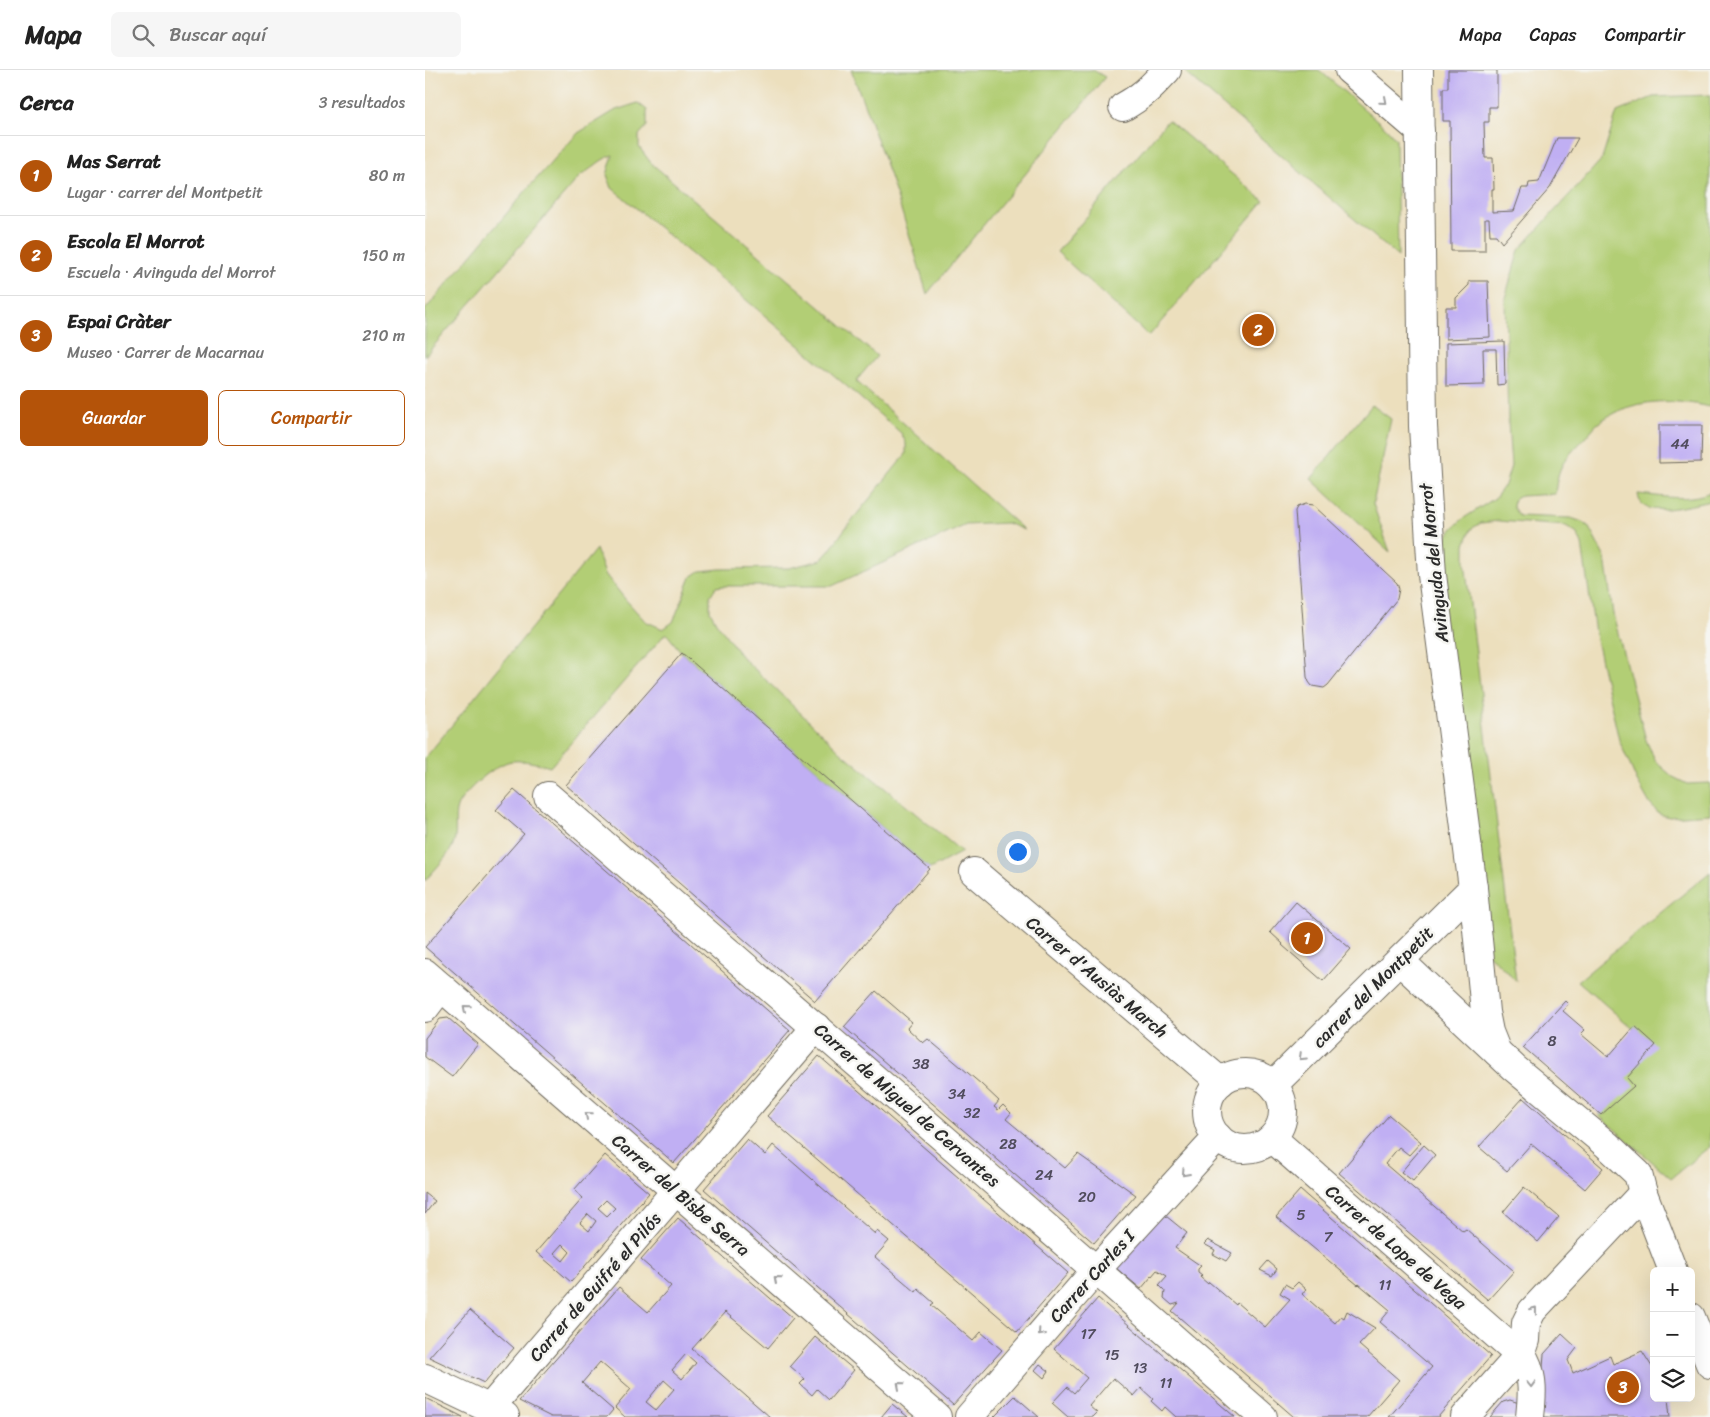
<!DOCTYPE html>
<html lang="es">
<head>
<meta charset="utf-8">
<style>
	body { margin:0; font-family:Sriracha,sans-serif; background:#f6f6f6; color:#222 }
	.controls { position:absolute; right:15px; bottom:15px; display:grid; overflow:hidden; border-radius:8px; box-shadow:0 5px 20px #0002 }
	.controls button { width:45px; height:45px; display:grid; place-items:center; padding:0; border:0; border-bottom:1px solid #e0e0e0; background:#fff; color:#222; font:25px sans-serif }
	.you { position:absolute; left:592px; top:781px; width:18px; height:18px; margin:-12px; border:4px solid #fff; border-radius:50%; background:#1a73e8; box-shadow:0 0 0 8px #1a73e833 }
	.badge { display:grid; place-items:center; width:32px; height:32px; border-radius:50%; background:#b45309; color:#fff; font-size:16px; font-weight:700 }
	.pin { position:absolute; translate:-50% -50%; border:2px solid #fff; box-shadow:0 1px 5px #0006 }
	.list { margin:0; padding:0; list-style:none }
	h2 { display:flex; justify-content:space-between; align-items:center; height:65px; margin:0; padding:0 20px; font-size:21px }
	h2 small { font-size:16px; font-weight:400; color:#767676 }
	.list li { display:grid; grid-template-columns:32px 1fr auto; gap:15px; align-items:center; box-sizing:border-box; height:80px; padding:0 20px; border-top:1px solid #e0e0e0 }
	.list b { display:block; font-size:19px; white-space:nowrap }
	.list p { margin:0; font-size:16px; white-space:nowrap; color:#767676 }
	.list em { font-size:16px; font-style:normal; color:#767676 }
	.actions { display:flex; gap:10px; padding:15px 20px }
	.actions a { flex:1; padding:11px 0; border:1px solid #b45309; border-radius:8px; text-align:center; font-size:18px; color:#b45309 }
	.actions .main { background:#b45309; color:#fff }
	.icon { flex:none; width:28px; height:28px; fill:none; stroke:currentColor; stroke-width:2; stroke-linecap:round; stroke-linejoin:round }
	.map { position:relative; flex:none; width:1285px; height:1347px; overflow:hidden }
	header { display:flex; align-items:center; gap:30px; box-sizing:border-box; height:70px; padding:0 25px; background:#fff; border-bottom:1px solid #e0e0e0 }
	header strong { font-size:24px }
	nav { display:flex; gap:28px; margin-inline-start:auto; font-size:18px }
	.search { width:350px; height:45px; background:#f6f6f6; display:flex; align-items:center; gap:12px; box-sizing:border-box; padding:0 18px; border-radius:8px; color:#767676; font-size:19px }
	main { display:flex }
	aside { flex:1; background:#fff }
	.map>svg:first-child { display:block }
	.green { fill:#b2ce74; stroke:#6e7c50 }
	.building { fill:#c0aff3; fill-rule:evenodd }
	.lines { fill:none; stroke-linecap:round; stroke-linejoin:round }
	.street-casing { stroke:#6f6a5e; stroke-width:30 }
	.street { stroke:#fff; stroke-width:28 }
	.oneway { stroke:#a0a0a0 }
	.labels { text-anchor:middle; stroke-width:5; stroke-linejoin:round; paint-order:stroke }
	.number-label { font-size:15px; fill:#504c5d }
	.street-label { font-size:18px; fill:#2b2b2b; stroke:#f6f6f2 }
</style>
</head>
<body>
<header>
<strong>Mapa</strong>
<div class="search"><svg class="icon" aria-label="search" viewBox="0 0 24 24"><circle cx="10" cy="10" r="6"/><path d="M15 15l6 6"/></svg>Buscar aquí</div>
<nav><a>Mapa</a><a>Capas</a><a>Compartir</a></nav>
</header>
<main>
<aside>
<h2>Cerca<small>3 resultados</small></h2>
<ul class="list">
<li><span class="badge">1</span><div><b>Mas Serrat</b><p>Lugar · carrer del Montpetit</p></div><em>80 m</em></li>
<li><span class="badge">2</span><div><b>Escola El Morrot</b><p>Escuela · Avinguda del Morrot</p></div><em>150 m</em></li>
<li><span class="badge">3</span><div><b>Espai Cràter</b><p>Museo · Carrer de Macarnau</p></div><em>210 m</em></li>
</ul>
<div class="actions"><a class="main">Guardar</a><a>Compartir</a></div>
</aside>
<div class="map">
<svg width="1285" height="1347" viewBox="0 0 1285 1347">
	<rect width="100%" height="100%" fill="#f6f6f2"/>
	<filter id="ink" filterUnits="userSpaceOnUse"><feTurbulence type="fractalNoise" baseFrequency=".02" numOctaves="2"/><feDisplacementMap in="SourceGraphic" scale="10" xChannelSelector="R" yChannelSelector="G"/><feConvolveMatrix kernelMatrix="1 2 1 2 8 2 1 2 1" color-interpolation-filters="sRGB"/></filter>
	<filter id="wash" filterUnits="userSpaceOnUse"><feTurbulence type="fractalNoise" baseFrequency=".0096" numOctaves="4" result="noise"/><feDisplacementMap in="SourceGraphic" scale="20" xChannelSelector="R" yChannelSelector="G"/><feGaussianBlur stdDeviation="1.12" result="paint"/><feColorMatrix in="noise" values="0 0 0 0 0 0 0 0 0 0 0 0 0 0 0 0 0 1.4 0 .05"/><feComposite in="paint" operator="in"/></filter>
	<g filter="url(#wash)">
		<rect width="100%" height="100%" fill="#ecdfbd"/>
		<g class="green">
			<path d="M426 0H668L680 7 502 224C480 148 455 74 426 0Z"/>
			<path d="M764 0H894L961 58 971 69 973 187 761 3Z"/>
			<path d="M1285 25V337C1247 328 1204 328 1172 354 1167 359 1162 366 1157 371 1138 391 1133 396 1130 424L1096 426 1089 429 1088 437 1094 446 1145 448 1155 451 1163 456 1180 488 1188 544 1221 670 1231 692 1248 707 1262 714 1285 713V744L1244 747 1234 744 1225 734 1212 711 1194 670 1171 570 1157 474 1151 462 1141 456 1073 451 1056 453 1046 459 1040 475V492L1091 911 1054 875 1007 505 1019 471 1028 458 1039 448 1070 428 1080 415 1086 396 1083 352 1080 228 1094 180 1177 89 1192 42 1228 27Z"/>
			<path d="M213 33 222 40V56L214 65V77L226 93 452 286 431 311 599 460 582 453 541 455 407 516H298L291 517 285 526V541L291 552 316 586 416 682 537 782 505 799 257 583 241 563 125 697C112 693 100 690 87 691 72 692 37 723 32 737 28 748 33 766 28 775 22 788 9 800 0 811V688L171 479 180 504 200 529 220 551 238 559 248 552 266 507 275 501 295 499 364 498 396 490 405 480 419 460 481 384V373L476 363 332 239 187 118 182 105 188 85C175 89 167 99 155 106L0 286V240L104 117 153 63 191 40Z"/>
			<path d="M743 50 839 131 724 266 632 182Z"/>
			<path d="M947 335 966 349 948 434 965 482 886 409Z"/>
			<path d="M1285 422V431C1272 434 1232 444 1221 437 1215 433 1214 430 1213 424 1235 426 1264 432 1285 422Z"/>
			<path d="M1285 802V1078L1284 1077 1246 1108 1173 1045 1208 1016 1200 1008 1228 976 1153 911Z"/>
		</g>
		<g id="blocks">
			<g class="building">
				<path d="M1023 0H1072V37H1064V52H1059L1060 88H1068L1069 119H1067V142L1089 141 1097 118H1103L1104 113 1114 112 1132 68H1153L1125 118 1077 173 1071 165H1065L1064 149H1060V181H1026L1025 51H1018V18H1023Z"/>
				<path d="M1044 211H1063L1065 267 1021 269V237H1031V228L1044 215Z"/>
				<path d="M1079 271 1080 314 1072 315 1071 279H1058L1059 315 1021 316V273Z"/>
				<path d="M1234 355H1277L1276 392 1234 393Z"/>
				<path d="M880 434 888 435 972 513 974 519 972 529 903 615 899 618 887 616 884 612 882 607 870 441 872 437Z"/>
				<path d="M257 583 505 799 390 931 141 715Z"/>
				<path d="M89 720 365 960 249 1093 0 877 99 764 71 740Z"/>
				<path d="M871 832 926 879 898 911 857 875 858 874 845 862Z"/>
				<path d="M451 921 487 952 482 958 498 973 503 969 556 1014 574 1031 569 1037 573 1040 578 1035 586 1043 581 1049 640 1098 653 1084 711 1125 669 1173 419 957Z"/>
				<path d="M1140 931 1143 934 1138 941 1160 960 1156 964 1183 987 1210 956 1231 975 1202 1008 1209 1016 1176 1045 1098 977Z"/>
				<path d="M23 948 53 974 27 1007 0 987V968L15 949Z"/>
				<path d="M394 986 643 1203 592 1262 342 1046Z"/>
				<path d="M1098 1028 1178 1098 1160 1119 1106 1074 1082 1101 1054 1077Z"/>
				<path d="M964 1045 996 1072 984 1085 974 1077 960 1094 1038 1161 1041 1159 1089 1201 1063 1230 914 1103Z"/>
				<path d="M322 1069 340 1085 348 1075 450 1164 452 1161 464 1171 450 1187 491 1222 493 1219 509 1233 506 1235 548 1271 556 1262 577 1280 528 1335 279 1119Z"/>
				<path d="M999 1075 1010 1085 988 1111 976 1102Z"/>
				<path d="M180 1085 224 1123 146 1212 111 1182 158 1128 149 1120ZM181 1130 190 1138 182 1146 173 1138ZM163 1144 171 1151 164 1161 155 1153ZM137 1174 145 1182 138 1191 129 1183Z"/>
				<path d="M1099 1117 1134 1147 1113 1172 1078 1142Z"/>
				<path d="M875 1120 1066 1286 1013 1347H964L1007 1297 955 1252 965 1240 934 1214 933 1215 851 1147Z"/>
				<path d="M0 1123 10 1131 0 1144Z"/>
				<path d="M736 1142 762 1163 750 1178 776 1196 773 1199V1202L777 1205 775 1207 783 1214 784 1212 811 1235 812 1233 840 1257 865 1229 855 1223 860 1214 867 1218 873 1212 881 1219 877 1224 910 1253 916 1246 919 1248 922 1241 950 1258 934 1275 974 1310 942 1347H869L747 1241 754 1233 747 1235 739 1228 740 1221 734 1215 742 1206 732 1200 716 1219 691 1198Z"/>
				<path d="M253 1148 368 1248 343 1278 300 1242 267 1279 345 1347H200L190 1338 206 1319 175 1292 157 1313 188 1340 182 1347H126L94 1331 194 1217 223 1242 246 1216 216 1190ZM261 1284 271 1293 257 1309 247 1300ZM239 1310 249 1319 231 1340 221 1332Z"/>
				<path d="M783 1170 807 1183 801 1191 788 1184 790 1180 779 1174Z"/>
				<path d="M843 1191 852 1199 847 1206 835 1200Z"/>
				<path d="M673 1228 721 1270 810 1347H751L740 1337 737 1341 726 1331 728 1329 716 1318 709 1326 688 1308 664 1336 672 1343 668 1347H643L627 1333 642 1317 649 1323 662 1308 629 1279Z"/>
				<path d="M45 1240 89 1278 59 1313 4 1287Z"/>
				<path d="M1137 1264 1152 1278 1143 1290 1148 1303 1185 1286 1188 1294 1217 1281 1229 1300V1328H1243L1245 1347H1114L1119 1284Z"/>
				<path d="M390 1267 429 1300 404 1330 392 1319 387 1325 375 1314 380 1309 365 1296Z"/>
				<path d="M615 1294 624 1301 619 1308 610 1300Z"/>
				<path d="M590 1326 614 1347H569Z"/>
				<path d="M0 1328 38 1347H0Z"/>
				<path d="M1085 1330 1094 1333 1097 1347H1065L1078 1332Z"/>
				<path d="M467 1334 483 1347H456Z"/>
			</g>
		</g>
	</g>
	<g filter="url(#ink)">
		<use href="#blocks" fill-opacity="0" stroke="#6f6a5e" stroke-width="1"/>
		<g class="lines">
			<g class="street-casing">
				<g id="street">
					<path d="M924 0 995 61"/>
					<path d="M994 0 998 356 1007 505 1048 818 1060 942 1064 962 1072 982 1089 998 1182 1075 1213 1104 1218 1123 1248 1201"/>
					<path d="M698 37C718 26 726 17 742 0"/>
					<path d="M123 726 671 1200 838 1347"/>
					<path d="M549 802 796 1012"/>
					<path d="M975 891 1071 981"/>
					<path d="M0 903 512 1347"/>
					<path d="M0 938 16 917"/>
					<circle cx="820" cy="1041" r="38"/>
					<path d="M848 1015 1048 818"/>
					<path d="M847 1068 1100 1290C1109 1307 1107 1328 1105 1347"/>
					<path d="M1266 1247 1285 1294"/>
					<path d="M0 1308 80 1346"/>
					<path d="M64 1339 391 957"/>
					<path d="M544 1347 671 1200 793 1067"/>
					<path d="M1040 1347 1095 1285 1100 1270 1101 1253 1107 1241 1218 1123"/>
				</g>
			</g>
			<use href="#street" class="street"/>
		</g>
		<defs><path id="oneway-chevron" d="M-2-3.5L2.5 0L-2 3.5" fill="none" stroke-width="1.6" stroke-linecap="round" stroke-linejoin="round" transform="scale(1.25)"/></defs>
		<g class="oneway">
			<use href="#oneway-chevron" transform="translate(959 31) rotate(41)"/>
			<use href="#oneway-chevron" transform="translate(41 938) rotate(-139)"/>
			<use href="#oneway-chevron" transform="translate(877 987) rotate(136)"/>
			<use href="#oneway-chevron" transform="translate(163 1045) rotate(-139)"/>
			<use href="#oneway-chevron" transform="translate(760 1103) rotate(132)"/>
			<use href="#oneway-chevron" transform="translate(352 1209) rotate(-139)"/>
			<use href="#oneway-chevron" transform="translate(1109 1240) rotate(-52)"/>
			<use href="#oneway-chevron" transform="translate(616 1263) rotate(131)"/>
			<use href="#oneway-chevron" transform="translate(1106 1314) rotate(88)"/>
			<use href="#oneway-chevron" transform="translate(475 1315) rotate(-139)"/>
		</g>
	</g>
	<g class="labels">
		<g class="number-label">
			<text x="1255" y="379">44</text>
			<text x="1127" y="976">8</text>
			<text x="496" y="999">38</text>
			<text x="532" y="1029">34</text>
			<text x="547" y="1048">32</text>
			<text x="583" y="1079">28</text>
			<text x="619" y="1110">24</text>
			<text x="662" y="1132">20</text>
			<text x="876" y="1150">5</text>
			<text x="903" y="1172">7</text>
			<text x="960" y="1220">11</text>
			<text x="663" y="1269">17</text>
			<text x="687" y="1290">15</text>
			<text x="715" y="1303">13</text>
			<text x="741" y="1318">11</text>
		</g>
		<g class="street-label">
			<text transform="translate(1009 493) rotate(-96)" y="6">Avinguda del Morrot</text>
			<text transform="translate(672 907) rotate(40)" y="6">Carrer d'Ausiàs March</text>
			<text transform="translate(948 917) rotate(-45)" y="6">carrer del Montpetit</text>
			<text transform="translate(482 1035) rotate(41)" y="6">Carrer de Miguel de Cervantes</text>
			<text transform="translate(256 1125) rotate(41)" y="6">Carrer del Bisbe Serra</text>
			<text transform="translate(971 1177) rotate(41)" y="6">Carrer de Lope de Vega</text>
			<text transform="translate(667 1206) rotate(-48)" y="6">Carrer Carles I</text>
			<text transform="translate(170 1217) rotate(-49)" y="6">Carrer de Guifré el Pilós</text>
		</g>
	</g>
</svg>
<div class="controls">
<button>+</button>
<button>−</button>
<button><svg class="icon" aria-label="layers" viewBox="0 0 24 24"><path d="M12 4l9 5-9 5-9-5zM3 14l9 5 9-5"/></svg></button>
</div>
<div class="you"></div>
<div class="pin badge" style="left:882px;top:868px">1</div>
<div class="pin badge" style="left:833px;top:260px">2</div>
<div class="pin badge" style="left:1198px;top:1317px">3</div>
</div>
</main>
</body>
</html>
